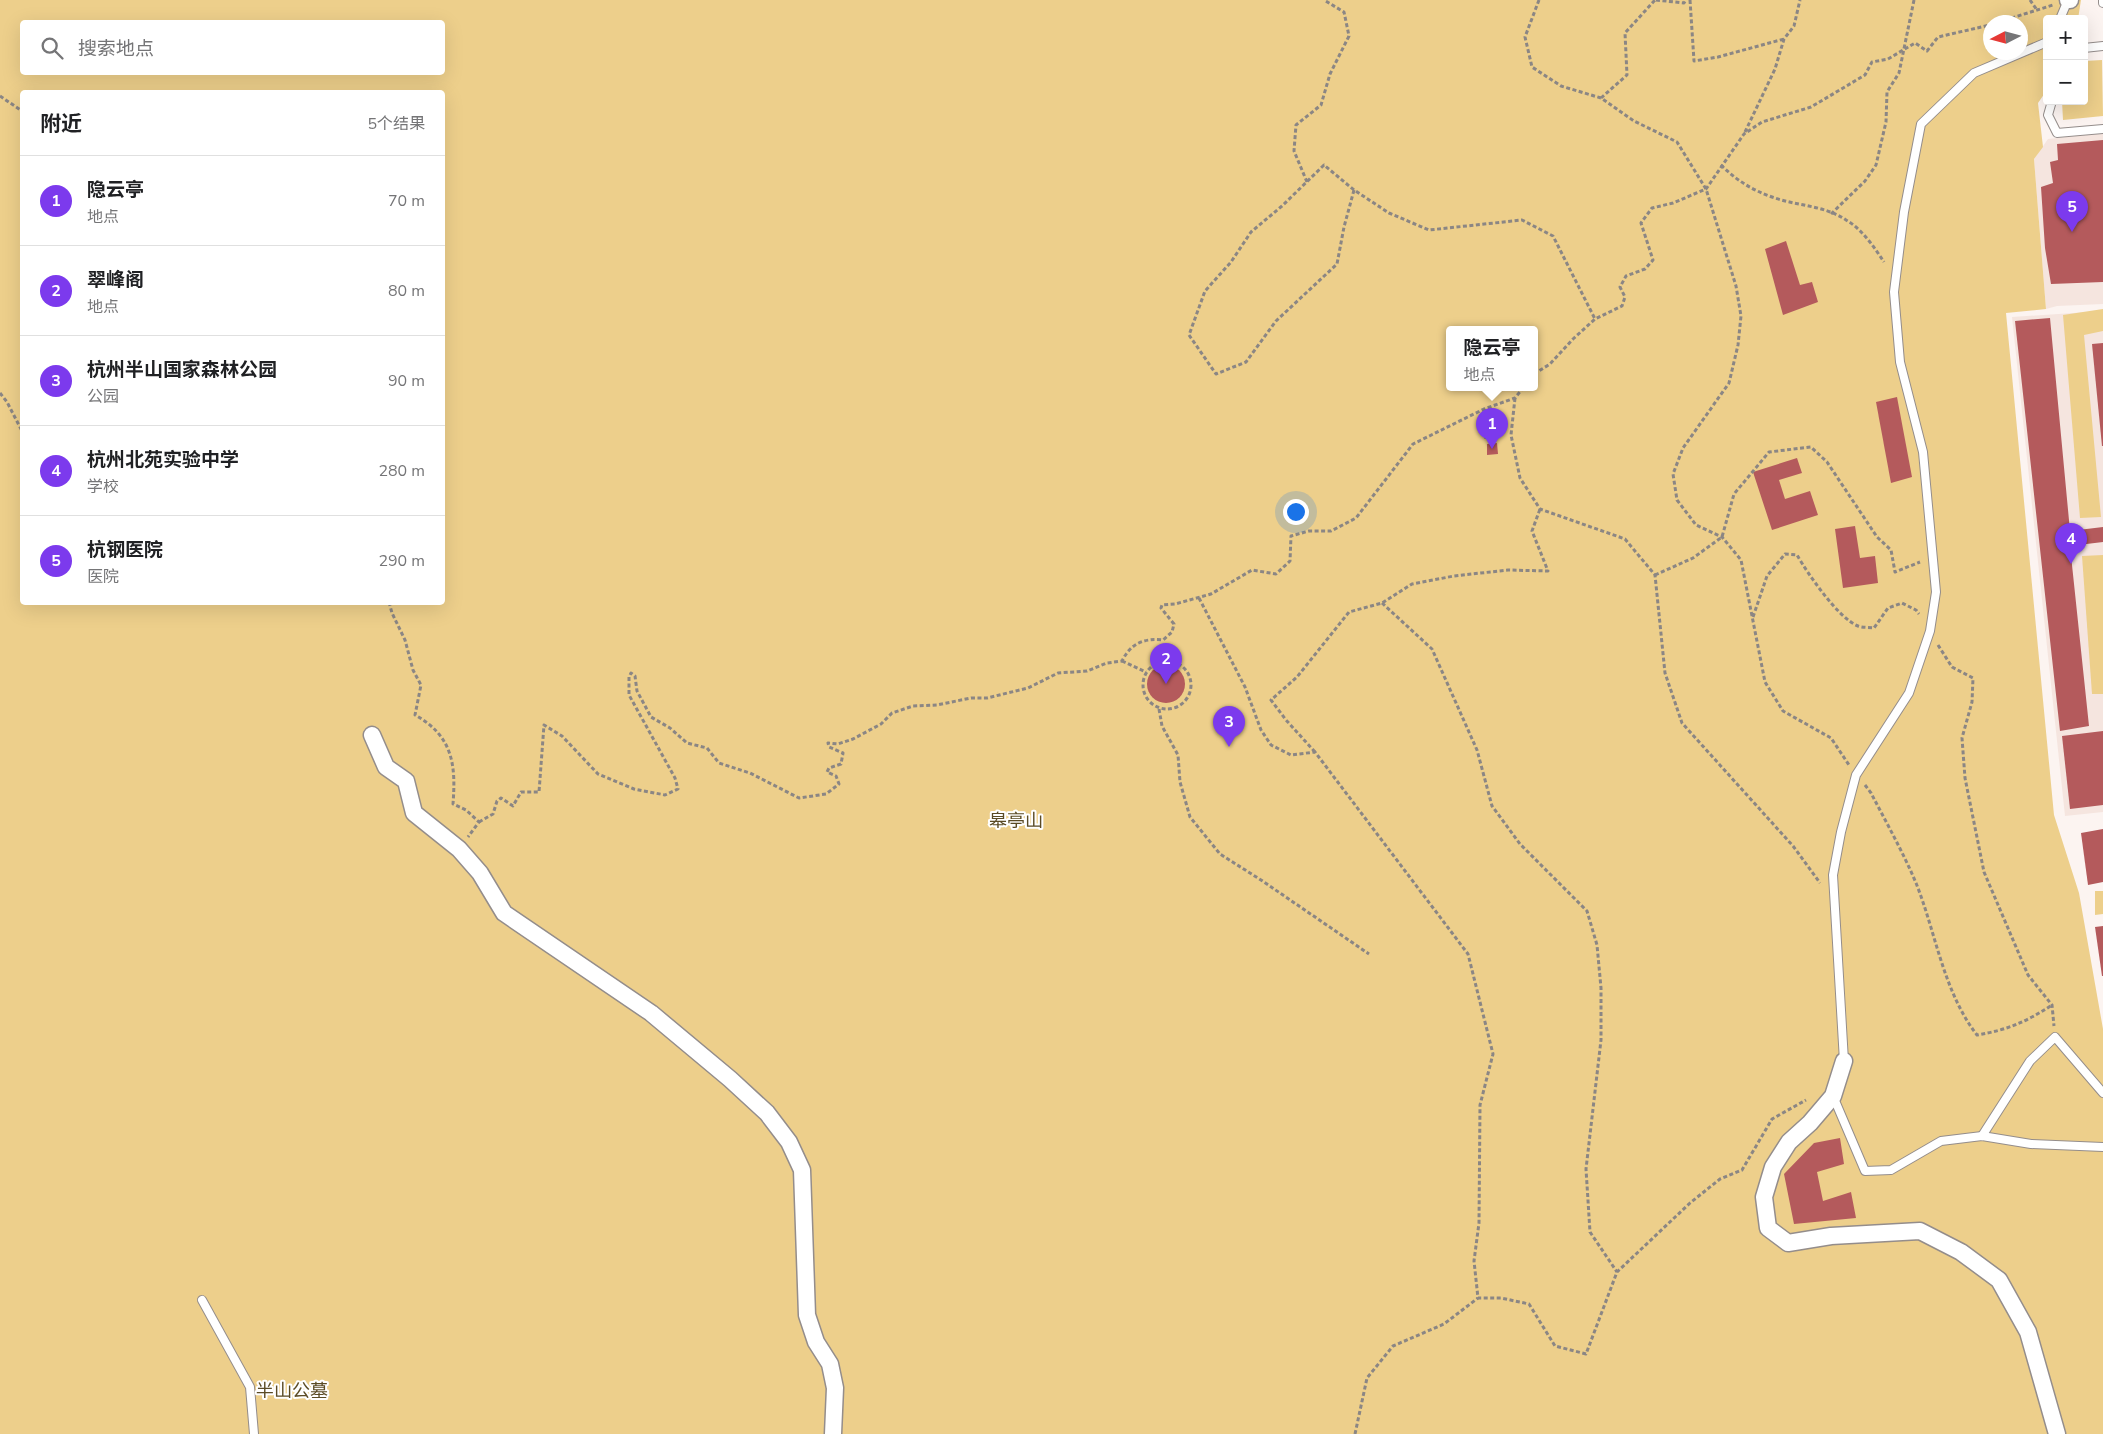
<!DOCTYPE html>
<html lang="zh">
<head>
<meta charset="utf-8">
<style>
	body { margin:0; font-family:"Nunito Sans","Noto Sans SC",sans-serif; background:#f6f6f6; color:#202124 }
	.controls { position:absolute; right:15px; top:15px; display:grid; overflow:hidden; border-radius:5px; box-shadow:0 5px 20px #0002 }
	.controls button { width:45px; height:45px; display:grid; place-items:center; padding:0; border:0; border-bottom:1px solid #e0e0e0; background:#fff; color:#202124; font:25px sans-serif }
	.compass { position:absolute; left:1983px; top:15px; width:45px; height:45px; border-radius:50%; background:#fff; box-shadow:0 5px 20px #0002; rotate:264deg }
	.you { position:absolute; left:1295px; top:511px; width:18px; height:18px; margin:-12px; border:4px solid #fff; border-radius:50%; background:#1a73e8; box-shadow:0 0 0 8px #1a73e833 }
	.badge { display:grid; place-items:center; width:32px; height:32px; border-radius:50%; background:#7c3aed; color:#fff; font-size:16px; font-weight:700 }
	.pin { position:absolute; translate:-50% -41px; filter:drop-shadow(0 1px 2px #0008) }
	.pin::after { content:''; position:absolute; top:26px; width:18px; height:15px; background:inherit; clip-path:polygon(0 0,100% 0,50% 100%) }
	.popup { position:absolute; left:1446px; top:326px; width:92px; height:65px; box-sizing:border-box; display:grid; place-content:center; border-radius:5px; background:#fff; filter:drop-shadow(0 1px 4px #0005); font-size:16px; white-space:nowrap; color:#757577 }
	.popup b { font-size:19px; color:#202124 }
	.popup::after { content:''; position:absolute; left:50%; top:100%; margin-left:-10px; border:10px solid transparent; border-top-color:#fff }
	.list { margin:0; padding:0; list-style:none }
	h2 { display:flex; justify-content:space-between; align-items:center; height:65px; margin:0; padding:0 20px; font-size:21px }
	h2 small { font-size:16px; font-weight:400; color:#757577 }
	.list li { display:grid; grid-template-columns:32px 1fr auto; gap:15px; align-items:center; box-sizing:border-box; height:90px; padding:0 20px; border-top:1px solid #e0e0e0 }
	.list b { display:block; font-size:19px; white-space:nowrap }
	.list p { margin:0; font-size:16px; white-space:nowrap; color:#757577 }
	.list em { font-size:16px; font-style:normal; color:#757577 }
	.icon { flex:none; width:28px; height:28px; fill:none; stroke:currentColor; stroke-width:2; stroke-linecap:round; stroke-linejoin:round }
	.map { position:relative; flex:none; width:2103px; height:1434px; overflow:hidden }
	.search { position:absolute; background:#fff; box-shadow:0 5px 20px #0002; left:20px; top:20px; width:425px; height:55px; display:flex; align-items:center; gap:12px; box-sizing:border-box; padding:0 18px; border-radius:5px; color:#757577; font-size:19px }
	.panel { position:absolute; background:#fff; box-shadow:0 5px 20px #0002; left:20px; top:90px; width:425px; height:515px; border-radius:5px }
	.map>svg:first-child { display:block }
	.built { fill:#f5e5df }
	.green { fill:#edcf8b; fill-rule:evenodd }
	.building { fill:#b45a5c }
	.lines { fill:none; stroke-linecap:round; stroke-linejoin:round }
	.lane-casing { stroke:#948d8b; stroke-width:10 }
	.street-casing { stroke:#948d8b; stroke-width:19 }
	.path { stroke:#8b8684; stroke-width:3; stroke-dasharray:4 2.5; stroke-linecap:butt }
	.lane { stroke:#fff; stroke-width:8 }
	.street { stroke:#fff; stroke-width:16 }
	.labels { text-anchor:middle; stroke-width:4; stroke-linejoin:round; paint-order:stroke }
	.park-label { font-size:18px; fill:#5b4b25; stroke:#fff }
</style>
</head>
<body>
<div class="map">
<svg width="2103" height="1434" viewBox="0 0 2103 1434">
	<rect width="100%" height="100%" fill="#fcf4f1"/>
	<g class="built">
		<path d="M2103 133V304L2057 306 2046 309 2034 159 2048 139Z"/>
		<path d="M2103 311V812L2065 816 2012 317Z"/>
	</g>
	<g class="green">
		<path d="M0 0H2081L2078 19H2047V90L2038 103 2043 147 2034 159 2046 309 2006 313 2054 815 2079 893 2103 1029V1434H0ZM22 22H442V72H22ZM1990 22H2020V52H1990ZM22 92H442V602H22ZM1450 330H1534V388H1450Z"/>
		<path d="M2102 60 2103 116 2063 120 2062 101H2084L2085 61Z"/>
		<path d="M2103 309V331L2084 335 2101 517 2080 518 2063 315Z"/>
		<path d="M2103 555V694H2092L2082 556Z"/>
		<path d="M2095 891H2103V914L2095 915Z"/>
	</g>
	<g class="building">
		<path d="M2103 140V282L2051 284 2045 248 2041 187 2053 183 2050 162 2058 160 2057 144Z"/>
		<path d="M1786 241 1800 285 1812 282 1818 302 1783 315 1765 249Z"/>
		<path d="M2050 318 2070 531 2103 527V542L2070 546 2089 726 2060 731 2015 321Z"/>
		<path d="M2103 343V446H2102L2092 344Z"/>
		<path d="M1897 397 1912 477 1891 483 1876 402Z"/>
		<path d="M1497 443 1498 454 1487 455V444Z"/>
		<path d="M1797 458 1802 473 1779 480 1785 499 1810 491 1818 515 1772 530 1753 472Z"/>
		<path d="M1855 526 1860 558 1875 556 1878 583 1843 588 1835 529Z"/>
		<circle cx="1166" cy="684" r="19"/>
		<path d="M2103 731V805L2070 809 2062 736Z"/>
		<path d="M2103 829V882L2088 885 2081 833Z"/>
		<path d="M2103 926V976H2102L2095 927Z"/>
		<path d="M1840 1138 1844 1164 1817 1172 1823 1201 1851 1192 1856 1218 1794 1224 1784 1174 1814 1143Z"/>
	</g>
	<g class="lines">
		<g class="lane-casing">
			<g id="lane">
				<path d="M2103 0V3"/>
				<path d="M2060 19 2068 0"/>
				<path d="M2084 48 2103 46"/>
				<path d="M2052 101 2048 115 2057 133 2103 129"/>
				<path d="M1844 1061 1833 875 1841 832 1856 775 1909 693 1930 631 1936 592 1923 452 1900 362 1894 292 1904 212 1921 124 1974 73 2047 42"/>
				<path d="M1833 1096 1865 1171 1891 1170 1941 1141 1982 1136 2031 1144 2103 1147"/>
				<path d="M1982 1136 2030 1061 2055 1037 2103 1093"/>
				<path d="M202 1300 250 1387 254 1434"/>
			</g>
		</g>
		<g class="street-casing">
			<g id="street">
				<path d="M2068 0H2070"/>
				<path d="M372 735 386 767 406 781 414 813 459 849 480 873 504 913 651 1013 730 1079 767 1113 789 1142 802 1170 807 1315 816 1342 830 1364 835 1388 833 1434"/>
				<path d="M1844 1061 1833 1096 1810 1123 1789 1142 1773 1167 1764 1197 1768 1228 1788 1243 1831 1236 1920 1231 1961 1252 1999 1280 2028 1332 2057 1434"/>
			</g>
		</g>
		<g class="path">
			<path d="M1539 0 1525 37 1532 67 1561 86 1601 98 1634 121 1677 142 1706 189 1736 286 1741 316 1738 345 1729 383 1683 448 1673 474 1677 500 1696 525 1722 537 1741 560 1765 682 1783 711 1831 738 1849 765"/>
			<path d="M1656 0 1684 3 1686 0"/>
			<path d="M1690 0 1694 61 1718 57 1784 39"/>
			<path d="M2030 0 2037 10"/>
			<path d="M1999 22 2053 5"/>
			<path d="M0 96 22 111"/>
			<path d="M1601 98 1627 75 1625 33 1655 0"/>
			<path d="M1745 132 1775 69 1784 39 1794 26 1800 0"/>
			<path d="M1721 165C1736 180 1752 190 1772 197 1796 206 1824 205 1846 220 1862 229 1874 247 1884 262"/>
			<path d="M1307 182 1294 151 1296 125 1321 105 1330 74 1349 36 1344 12 1324 0"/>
			<path d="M1354 190 1344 227 1337 264 1276 321 1246 362 1216 374 1189 335 1205 291 1231 262 1251 232 1282 206 1324 165 1354 190 1389 213 1429 230 1522 220 1553 236 1595 319"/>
			<path d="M1831 214 1865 181 1876 165 1886 122 1887 92 1899 73 1914 0"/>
			<path d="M1534 374 1550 364 1573 339 1595 319 1622 306 1625 297 1620 287 1626 276 1645 269 1653 260 1641 223 1652 208 1673 203 1706 189 1744 134 1762 122 1811 107 1865 75 1872 62 1888 59 1915 43 1927 51 1938 37 1990 25"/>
			<path d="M0 393 7 402 22 431"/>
			<path d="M1515 398 1511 435 1520 478 1540 509 1625 539 1655 575 1665 673 1682 723 1793 846 1820 883"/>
			<path d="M1484 409 1486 439"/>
			<path d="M1655 575 1693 558 1722 537 1734 494 1769 452 1811 447 1827 462 1877 537 1891 550 1895 572 1920 562"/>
			<path d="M1199 598 1245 687 1261 730 1271 745 1291 755 1315 752 1468 954 1493 1054 1480 1105 1479 1223 1474 1261 1478 1298H1501L1529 1304 1555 1346 1586 1354 1617 1272 1690 1203 1720 1179 1742 1170 1772 1119 1806 1100"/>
			<path d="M389 602 392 613 405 640 413 670 421 685 415 715C453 736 456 765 453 804L466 810 479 822 468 837"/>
			<path d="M1382 603 1432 649 1477 750 1492 806 1520 844 1587 911 1597 945 1601 988V1040L1586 1169 1590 1232 1617 1272"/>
			<path d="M1753 617 1767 576 1785 554 1797 555C1808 574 1838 618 1858 626 1863 628 1870 627 1874 628L1888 608 1902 603 1916 610 1919 614"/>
			<path d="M1938 645 1952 667 1973 678 1972 702 1962 738 1965 778 1984 872 2028 975 2052 1005 2054 1026"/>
			<circle cx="1167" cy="685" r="24"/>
			<path d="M1122 661 1146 672"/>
			<path d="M1159 709 1162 726 1178 755 1180 782 1190 817 1220 854 1261 880 1369 954"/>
			<path d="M1315 752 1286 720 1271 700 1297 677 1349 612 1382 603 1412 584 1454 576 1508 570 1548 571 1532 531 1540 509"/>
			<path d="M1865 785 1871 793C1886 822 1903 852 1916 883 1936 933 1943 991 1977 1035 2007 1030 2026 1022 2052 1005"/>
			<path d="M479 822 493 814 497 801 501 798 513 806 521 792H539L544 725 562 736 598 774 634 789 665 795 678 789 675 778 629 695V677L631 673 635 676 637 691 651 717 670 728 687 743 707 748 719 763 750 773 799 798 826 794 839 784 836 776 827 772 829 768 841 764 843 753 829 747 828 743 838 744 853 739 881 724 892 713 913 706 937 705 971 698H987L1028 688 1058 673 1087 671 1107 663 1122 661C1131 643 1144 638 1163 640L1172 632 1174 624 1161 608 1162 605 1175 604 1211 594 1252 570 1276 574 1290 561 1291 536 1309 531H1331L1356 518 1413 444 1484 409 1515 398 1523 388"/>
			<path d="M1355 1434 1367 1378 1393 1346 1444 1324 1478 1298"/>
		</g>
		<use href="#lane" class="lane"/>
		<use href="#street" class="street"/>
	</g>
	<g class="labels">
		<g class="park-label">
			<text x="1016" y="827">皋亭山</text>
			<text x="292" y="1397">半山公墓</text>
		</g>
	</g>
</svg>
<div class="controls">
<button>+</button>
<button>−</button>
</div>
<svg class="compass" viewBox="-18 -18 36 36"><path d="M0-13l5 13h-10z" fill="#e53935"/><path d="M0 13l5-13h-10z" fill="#757577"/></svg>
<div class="you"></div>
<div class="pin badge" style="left:1492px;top:449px">1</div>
<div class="popup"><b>隐云亭</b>地点</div>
<div class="pin badge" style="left:1166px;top:684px">2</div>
<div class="pin badge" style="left:1229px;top:747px">3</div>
<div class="pin badge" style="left:2071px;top:564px">4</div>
<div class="pin badge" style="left:2072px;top:232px">5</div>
<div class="search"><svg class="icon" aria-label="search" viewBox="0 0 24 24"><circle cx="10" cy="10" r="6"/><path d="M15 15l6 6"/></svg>搜索地点</div>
<section class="panel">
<h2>附近<small>5个结果</small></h2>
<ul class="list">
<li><span class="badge">1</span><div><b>隐云亭</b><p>地点</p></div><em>70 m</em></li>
<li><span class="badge">2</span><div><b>翠峰阁</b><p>地点</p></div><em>80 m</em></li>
<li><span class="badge">3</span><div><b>杭州半山国家森林公园</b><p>公园</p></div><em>90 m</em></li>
<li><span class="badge">4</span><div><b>杭州北苑实验中学</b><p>学校</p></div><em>280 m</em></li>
<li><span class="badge">5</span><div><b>杭钢医院</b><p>医院</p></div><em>290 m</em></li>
</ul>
</section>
</div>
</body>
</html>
